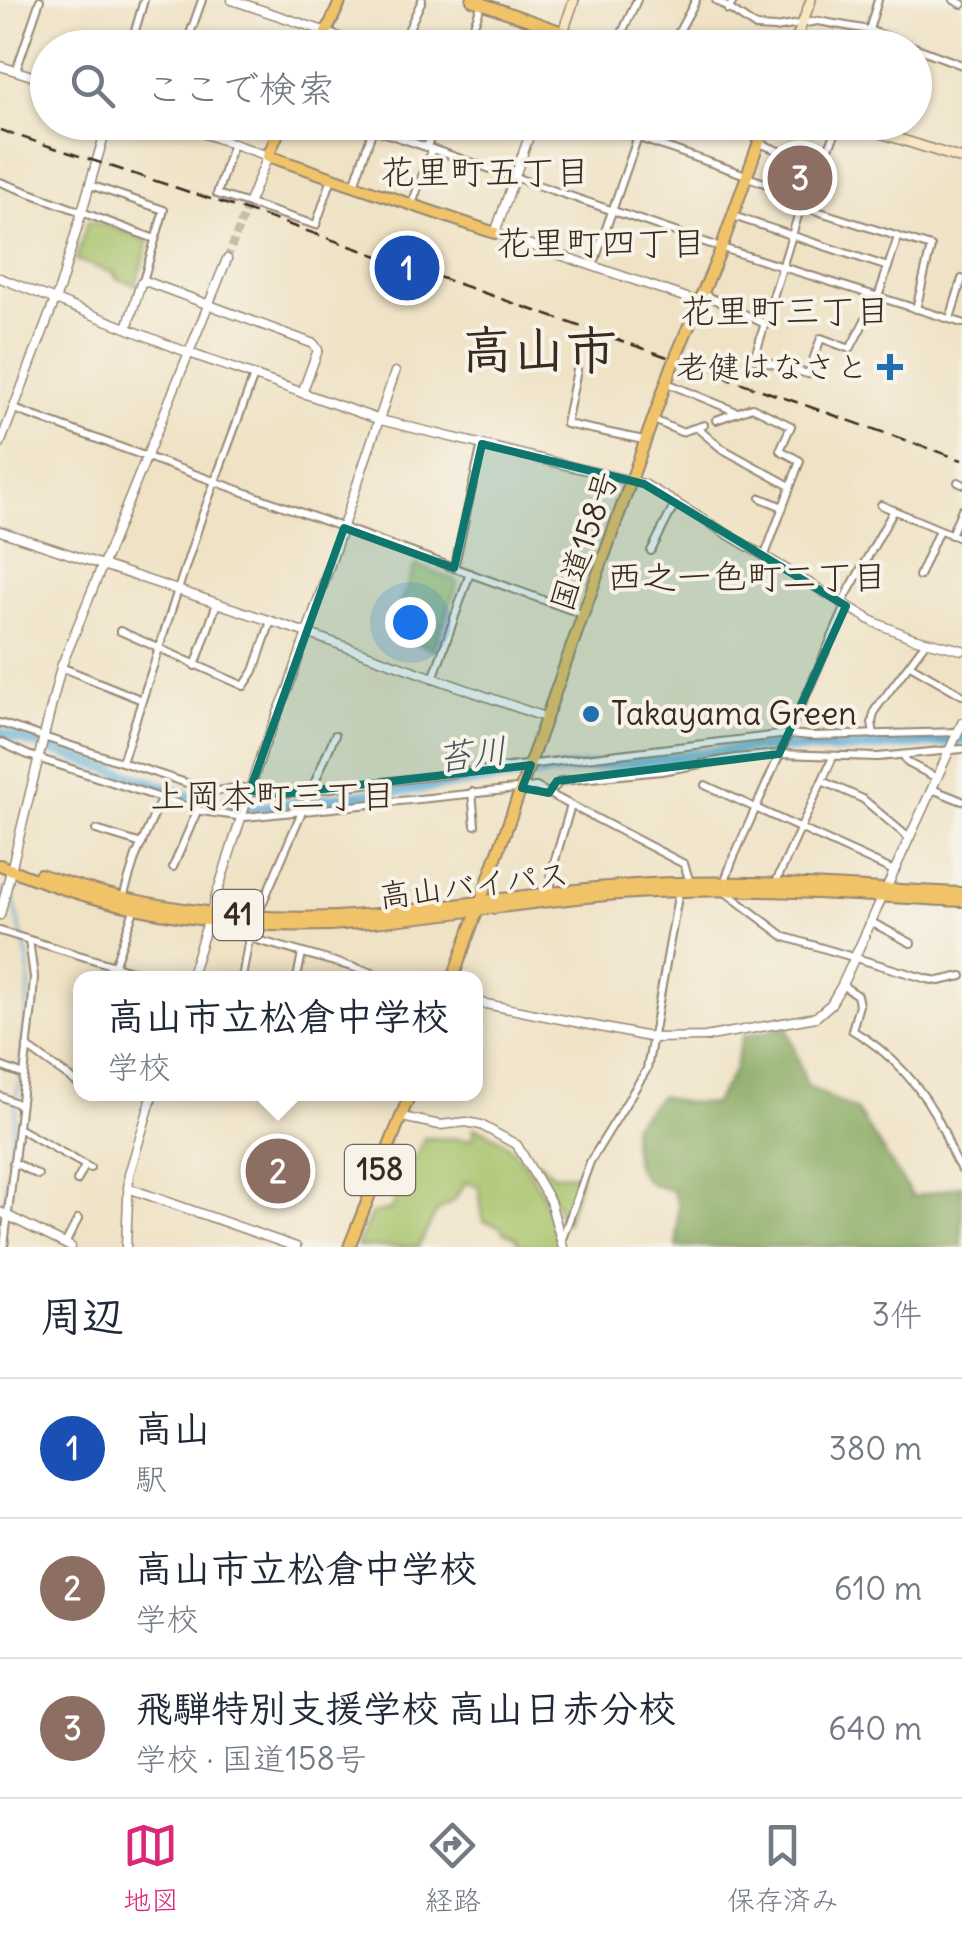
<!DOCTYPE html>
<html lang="ja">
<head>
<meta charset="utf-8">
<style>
	body { margin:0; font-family:Delius,"Klee One",sans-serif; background:#f2f2f3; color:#1f2937 }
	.you { position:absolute; left:410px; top:622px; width:35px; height:35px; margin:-25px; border:8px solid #fff; border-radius:50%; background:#1a73e8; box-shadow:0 0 0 15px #1a73e833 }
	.badge { display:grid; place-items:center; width:65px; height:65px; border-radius:50%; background:#db2777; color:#fff; font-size:32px; font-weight:700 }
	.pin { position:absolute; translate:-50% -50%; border:5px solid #fff; box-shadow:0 2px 10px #0006 }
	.popup { position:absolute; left:73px; top:971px; width:410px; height:130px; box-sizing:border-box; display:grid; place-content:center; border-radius:20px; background:#fff; filter:drop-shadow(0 2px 8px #0005); font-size:32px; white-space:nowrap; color:#747a83 }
	.popup b { font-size:38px; color:#1f2937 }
	.popup::after { content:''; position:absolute; left:50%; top:100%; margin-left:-20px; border:20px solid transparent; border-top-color:#fff }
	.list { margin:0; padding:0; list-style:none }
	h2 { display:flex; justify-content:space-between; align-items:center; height:130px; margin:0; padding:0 40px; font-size:42px }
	h2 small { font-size:32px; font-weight:400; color:#747a83 }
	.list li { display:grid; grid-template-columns:65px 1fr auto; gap:30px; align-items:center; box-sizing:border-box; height:140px; padding:0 40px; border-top:2px solid #e0e1e3 }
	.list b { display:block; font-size:38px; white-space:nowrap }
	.list p { margin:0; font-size:32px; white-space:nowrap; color:#747a83 }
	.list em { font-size:32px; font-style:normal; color:#747a83 }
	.icon { flex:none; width:55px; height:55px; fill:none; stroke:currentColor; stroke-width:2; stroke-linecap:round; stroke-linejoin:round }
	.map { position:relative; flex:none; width:962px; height:1247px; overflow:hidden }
	.search { position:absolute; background:#fff; box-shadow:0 2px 8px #0004; left:30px; right:30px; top:30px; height:110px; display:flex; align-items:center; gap:25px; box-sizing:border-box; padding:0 35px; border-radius:55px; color:#747a83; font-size:38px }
	.sheet { height:550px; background:#fff }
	nav { display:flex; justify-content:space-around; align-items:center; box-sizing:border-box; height:140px; border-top:2px solid #e0e1e3; background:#fff; font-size:28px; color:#747a83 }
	nav a { display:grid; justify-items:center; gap:5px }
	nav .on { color:#db2777 }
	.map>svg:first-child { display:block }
	.green { fill:#a6c269; stroke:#707644; stroke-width:2.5 }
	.forest { fill:#84a85d; stroke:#60693e; stroke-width:2.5 }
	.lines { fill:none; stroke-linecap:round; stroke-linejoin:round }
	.stream { stroke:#5cabd6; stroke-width:2.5 }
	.river { stroke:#5cabd6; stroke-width:11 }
	.tertiary-tunnel { stroke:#cbbda4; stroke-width:8; stroke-dasharray:8 4; stroke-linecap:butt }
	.minor-casing { stroke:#958672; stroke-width:10 }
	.tertiary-casing { stroke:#958672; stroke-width:11 }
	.secondary-casing { stroke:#958672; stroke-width:12 }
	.primary-casing { stroke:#958672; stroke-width:14 }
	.trunk-casing { stroke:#958672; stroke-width:14 }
	.minor { stroke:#fff; stroke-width:6 }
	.tertiary { stroke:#fff; stroke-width:8 }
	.secondary { stroke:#f9e7c3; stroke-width:9 }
	.primary { stroke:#f1c369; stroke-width:10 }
	.trunk { stroke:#f1c369; stroke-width:10 }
	.rail { stroke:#3b2a1e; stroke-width:2.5; stroke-dasharray:15 8; stroke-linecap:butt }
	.trunk-bridge-casing { stroke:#958672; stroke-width:14; stroke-linecap:butt }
	.trunk-bridge { stroke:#f1c369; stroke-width:10 }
	.marked { fill:#0f766e; fill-opacity:0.2; stroke:#0f766e; stroke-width:8; stroke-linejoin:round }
	.poi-dot { fill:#1f6fb2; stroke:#f7f3e8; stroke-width:4 }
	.labels { text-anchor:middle; stroke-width:8; stroke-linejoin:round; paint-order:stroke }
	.shield { fill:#f7f3e8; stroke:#73665b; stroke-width:2.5 }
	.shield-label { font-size:30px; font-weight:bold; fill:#3b2a1e }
	.poi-label { font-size:32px; fill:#3b2a1e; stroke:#f7f3e8; text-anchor:end }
	.street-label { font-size:32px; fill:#3b2a1e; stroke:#f7f3e8 }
	.neighbourhood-label { font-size:35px; fill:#3b2a1e; stroke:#f7f3e8 }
	.water-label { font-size:35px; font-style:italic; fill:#47575e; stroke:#f7f3e8 }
	.town-label { font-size:52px; font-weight:bold; fill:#3b2a1e; stroke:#f7f3e8 }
</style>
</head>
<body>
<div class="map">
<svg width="962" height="1247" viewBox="0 0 962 1247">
	<rect width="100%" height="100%" fill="#f7f3e8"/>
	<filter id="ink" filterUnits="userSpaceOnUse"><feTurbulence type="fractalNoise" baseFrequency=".01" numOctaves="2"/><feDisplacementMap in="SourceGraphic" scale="20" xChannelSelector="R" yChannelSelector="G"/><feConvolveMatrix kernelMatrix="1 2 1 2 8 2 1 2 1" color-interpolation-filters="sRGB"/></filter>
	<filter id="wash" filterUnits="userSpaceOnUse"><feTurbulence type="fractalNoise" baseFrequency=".0048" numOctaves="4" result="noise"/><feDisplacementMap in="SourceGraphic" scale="40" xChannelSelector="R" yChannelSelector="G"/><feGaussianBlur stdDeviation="2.25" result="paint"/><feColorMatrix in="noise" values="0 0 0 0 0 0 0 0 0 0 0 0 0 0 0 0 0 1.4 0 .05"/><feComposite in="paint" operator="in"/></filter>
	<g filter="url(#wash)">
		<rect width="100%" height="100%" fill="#efe2c5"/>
		<g class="green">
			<path d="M88 220 149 241 136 285 115 278 116 274 76 260Z"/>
			<path d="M415 565 456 581 457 585 434 649 391 634Z"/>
			<path d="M474 1128C526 1140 548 1200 559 1247H520L515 1236 503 1232 500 1226 483 1221 479 1187 466 1182 454 1200 436 1213 418 1247H357L371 1214 391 1210 424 1138 473 1139Z"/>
			<path d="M539 1161 553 1175 581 1174 566 1224 561 1222 556 1203 534 1166Z"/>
		</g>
		<path class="forest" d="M787 1027 807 1086 857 1111 913 1197 962 1185V1247H677L678 1204 672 1190C631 1184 633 1158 632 1125L660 1096 681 1102 714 1104 734 1071 743 1036Z"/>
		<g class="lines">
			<g class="stream">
				<path d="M0 890 13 898 29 965V991L4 1210"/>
				<path d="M0 1246 3 1218"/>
			</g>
			<path class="river" d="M0 732 214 804 255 808 755 747 838 749 962 740"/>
		</g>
	</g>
	<g filter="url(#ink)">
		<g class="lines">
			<path class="tertiary-tunnel" d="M227 259 249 202"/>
			<g class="minor-casing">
				<g id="minor">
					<path d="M716 0 756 27 775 28 818 21 869 30 962 65"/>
					<path d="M954 0 962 4"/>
					<path d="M728 10 734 0"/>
					<path d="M869 30 878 0"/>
					<path d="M327 32 370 48"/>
					<path d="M130 48 144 0"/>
					<path d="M185 48 202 0"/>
					<path d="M400 48 422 0"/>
					<path d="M465 48 483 1"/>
					<path d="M615 48 637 0"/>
					<path d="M670 48 696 0"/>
					<path d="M16 71 40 0"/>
					<path d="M353 122 722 248 962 323"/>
					<path d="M593 122 746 175"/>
					<path d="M841 122 801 206 754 359 808 374 821 338 850 349 877 297"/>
					<path d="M233 143 217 194 316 225 332 178"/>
					<path d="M759 143 820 167"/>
					<path d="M427 147 436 122"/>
					<path d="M747 177 805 197"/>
					<path d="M0 182 155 239"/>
					<path d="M90 185 164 210 143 281"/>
					<path d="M354 185 373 129"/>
					<path d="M412 204 432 149"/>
					<path d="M801 206 931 247 916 309"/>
					<path d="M733 216 888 267"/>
					<path d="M593 266 643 122"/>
					<path d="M703 294 765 324"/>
					<path d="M878 297 898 237"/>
					<path d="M950 319 962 279"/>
					<path d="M577 370 566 424 644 440"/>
					<path d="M667 383 737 412"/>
					<path d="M14 409 585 615"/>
					<path d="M654 420 681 432 704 425"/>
					<path d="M716 420 752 407 791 426 780 450 800 461 765 555"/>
					<path d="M697 428 721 448 790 486"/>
					<path d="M958 482 962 484"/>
					<path d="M761 498 783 507"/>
					<path d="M881 505 962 539"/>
					<path d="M951 535 962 509"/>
					<path d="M651 551 676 502"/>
					<path d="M454 568 482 444"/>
					<path d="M919 576 939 530"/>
					<path d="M842 603 894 510"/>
					<path d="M846 606 733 859 724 883V891L785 937 927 979 939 981 962 976"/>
					<path d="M120 631 244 686 254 671 271 621"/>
					<path d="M910 665 962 695"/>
					<path d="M195 666 217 603"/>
					<path d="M61 667 142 700"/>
					<path d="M433 679 470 573"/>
					<path d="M0 723 199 787 219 791 239 787 272 795 788 734 812 736 958 732"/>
					<path d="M874 735 872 722 875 710 926 642"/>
					<path d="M0 742 28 755 201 811 245 817 536 787 684 864 690 882"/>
					<path d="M903 755 908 763 937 778"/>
					<path d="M122 762 201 519 254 376"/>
					<path d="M822 781 863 799 909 838"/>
					<path d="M705 785 894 871"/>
					<path d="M932 789 962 801"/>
					<path d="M472 792 475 825"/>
					<path d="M549 793 561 781 661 771 736 758 779 754 878 757 962 749"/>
					<path d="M96 830 142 844"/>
					<path d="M173 867 198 809"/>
					<path d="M775 884 833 757"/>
					<path d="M551 893V874L571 805"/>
					<path d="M123 897 136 856 162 797"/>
					<path d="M257 916 335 735"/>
					<path d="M871 922 911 943"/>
					<path d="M219 923 222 930 391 978"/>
					<path d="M0 931 154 978"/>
					<path d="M114 966 133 913"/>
					<path d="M115 978 120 968"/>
					<path d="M242 978 249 938"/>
					<path d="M297 978 302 953"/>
					<path d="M842 985 857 995 859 1005 852 1030C889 1051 924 1088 942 1128 949 1142 951 1157 962 1170"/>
					<path d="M27 1047 80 1085"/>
					<path d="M0 1066 24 1075"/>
					<path d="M93 1094H94"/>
					<path d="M0 1096 20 1105"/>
					<path d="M18 1128 90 1168"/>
					<path d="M13 1162 38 1175"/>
					<path d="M77 1181 85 1166"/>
					<path d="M562 1239 590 1162 647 1069 679 891"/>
					<path d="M65 1244 78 1219"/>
					<path d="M4 1247 32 1007 34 977 29 940"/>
				</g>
			</g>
			<g class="tertiary-casing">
				<g id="tertiary">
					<path d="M232 0 327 32"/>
					<path d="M558 48 563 32"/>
					<path d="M0 66 48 81"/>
					<path d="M171 122 268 156 249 202"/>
					<path d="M534 122 495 233 699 302"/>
					<path d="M0 278 189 353 380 420 644 484 874 622 913 638 962 650"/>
					<path d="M127 328 141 283 145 281 314 344 318 350 302 393"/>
					<path d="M0 444 60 287 108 122"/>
					<path d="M0 531 301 631 547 718"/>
					<path d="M0 915 61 667 227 259"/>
					<path d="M190 978 263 749 288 689 395 372"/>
					<path d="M476 1002 654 1038 705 1037 816 1017 831 1004 842 985 962 723"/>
					<path d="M402 1117 440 1125 466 1122 481 1125 517 1145 550 1201 563 1247"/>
					<path d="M128 1188 296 1247"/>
					<path d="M0 1212 71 1247"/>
					<path d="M126 1247 129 1174 153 1094"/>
				</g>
			</g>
			<g class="secondary-casing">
				<g id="secondary">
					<path d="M563 32 574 0"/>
					<path d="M793 48 811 0"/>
					<path d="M846 122 962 159"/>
				</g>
			</g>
			<g class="primary-casing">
				<g id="primary">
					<path d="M319 48 341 0"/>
					<path d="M283 122 268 156 495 233"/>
				</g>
			</g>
			<g class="trunk-casing">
				<g id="trunk">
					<path d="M472 0 608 48"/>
					<path d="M677 354 719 254 766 122"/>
					<path d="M0 865C116 915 246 934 371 922 455 915 537 900 620 894 734 885 849 895 962 901"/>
					<path d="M40 874C148 911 264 925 378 914 458 906 539 892 620 886 734 877 848 888 962 893"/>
					<path d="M453 978 671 369"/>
					<path d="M349 1247 410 1094"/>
				</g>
			</g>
			<use href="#minor" class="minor"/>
			<use href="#tertiary" class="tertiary"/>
			<use href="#secondary" class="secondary"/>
			<use href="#primary" class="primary"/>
			<use href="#trunk" class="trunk"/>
			<path class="rail" d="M0 130 287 224 962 460"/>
			<g class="trunk-bridge-casing">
				<path id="trunk-bridge" d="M671 369 677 354"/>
			</g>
			<use href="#trunk-bridge" class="trunk-bridge"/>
		</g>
	</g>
	<path class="marked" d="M482 444 644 484 846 606 779 754 557 781 549 793 522 788 531 765 272 795 250 790 344 528 454 568Z"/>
	<g class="poi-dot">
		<path d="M885 352h10v10h10v10h-10v10h-10v-10h-10v-10h10z"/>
		<circle cx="591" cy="714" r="10"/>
	</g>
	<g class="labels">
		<g class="shield">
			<rect x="213" y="890" width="50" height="50" rx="8"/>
			<rect x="345" y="1145" width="70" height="50" rx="8"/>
		</g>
		<g class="shield-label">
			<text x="238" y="925">41</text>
			<text x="380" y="1180">158</text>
		</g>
		<g class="poi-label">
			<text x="868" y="378">老健はなさと</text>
			<text x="611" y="725" text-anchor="start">Takayama Green</text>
		</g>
		<g class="street-label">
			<text transform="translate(584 541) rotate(-71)" y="11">国道158号</text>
			<text transform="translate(474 885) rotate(-7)" y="11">高山バイパス</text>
		</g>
		<g class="neighbourhood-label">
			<text x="485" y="184">花里町五丁目</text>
			<text x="601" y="255">花里町四丁目</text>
			<text x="785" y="323">花里町三丁目</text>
			<text x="747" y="589">西之一色町二丁目</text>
			<text x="273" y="808">上岡本町三丁目</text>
		</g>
		<g class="water-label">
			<text transform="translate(472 754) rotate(-7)" y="12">苔川</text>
		</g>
		<g class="town-label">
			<text x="539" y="368">高山市</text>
		</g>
	</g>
</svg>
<div class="you"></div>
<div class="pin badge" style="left:407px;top:268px;background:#1a4fb4">1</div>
<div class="pin badge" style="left:278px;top:1171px;background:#8d6e63">2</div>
<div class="popup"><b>高山市立松倉中学校</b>学校</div>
<div class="pin badge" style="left:800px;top:178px;background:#8d6e63">3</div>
<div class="search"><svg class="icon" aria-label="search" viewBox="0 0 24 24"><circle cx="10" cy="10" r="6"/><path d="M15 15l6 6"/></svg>ここで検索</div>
</div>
<section class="sheet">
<h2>周辺<small>3件</small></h2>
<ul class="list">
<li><span class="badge" style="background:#1a4fb4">1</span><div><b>高山</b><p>駅</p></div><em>380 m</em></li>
<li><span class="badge" style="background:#8d6e63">2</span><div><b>高山市立松倉中学校</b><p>学校</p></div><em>610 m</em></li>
<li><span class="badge" style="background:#8d6e63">3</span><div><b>飛騨特別支援学校 高山日赤分校</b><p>学校 · 国道158号</p></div><em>640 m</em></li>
</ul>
</section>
<nav>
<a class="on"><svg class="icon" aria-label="map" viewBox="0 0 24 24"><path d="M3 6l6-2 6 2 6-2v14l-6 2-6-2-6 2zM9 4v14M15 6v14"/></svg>地図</a>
<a><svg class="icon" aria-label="directions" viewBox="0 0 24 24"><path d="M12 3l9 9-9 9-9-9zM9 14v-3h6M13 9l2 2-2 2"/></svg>経路</a>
<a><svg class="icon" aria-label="saved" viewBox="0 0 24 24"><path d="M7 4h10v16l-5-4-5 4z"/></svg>保存済み</a>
</nav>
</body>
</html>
